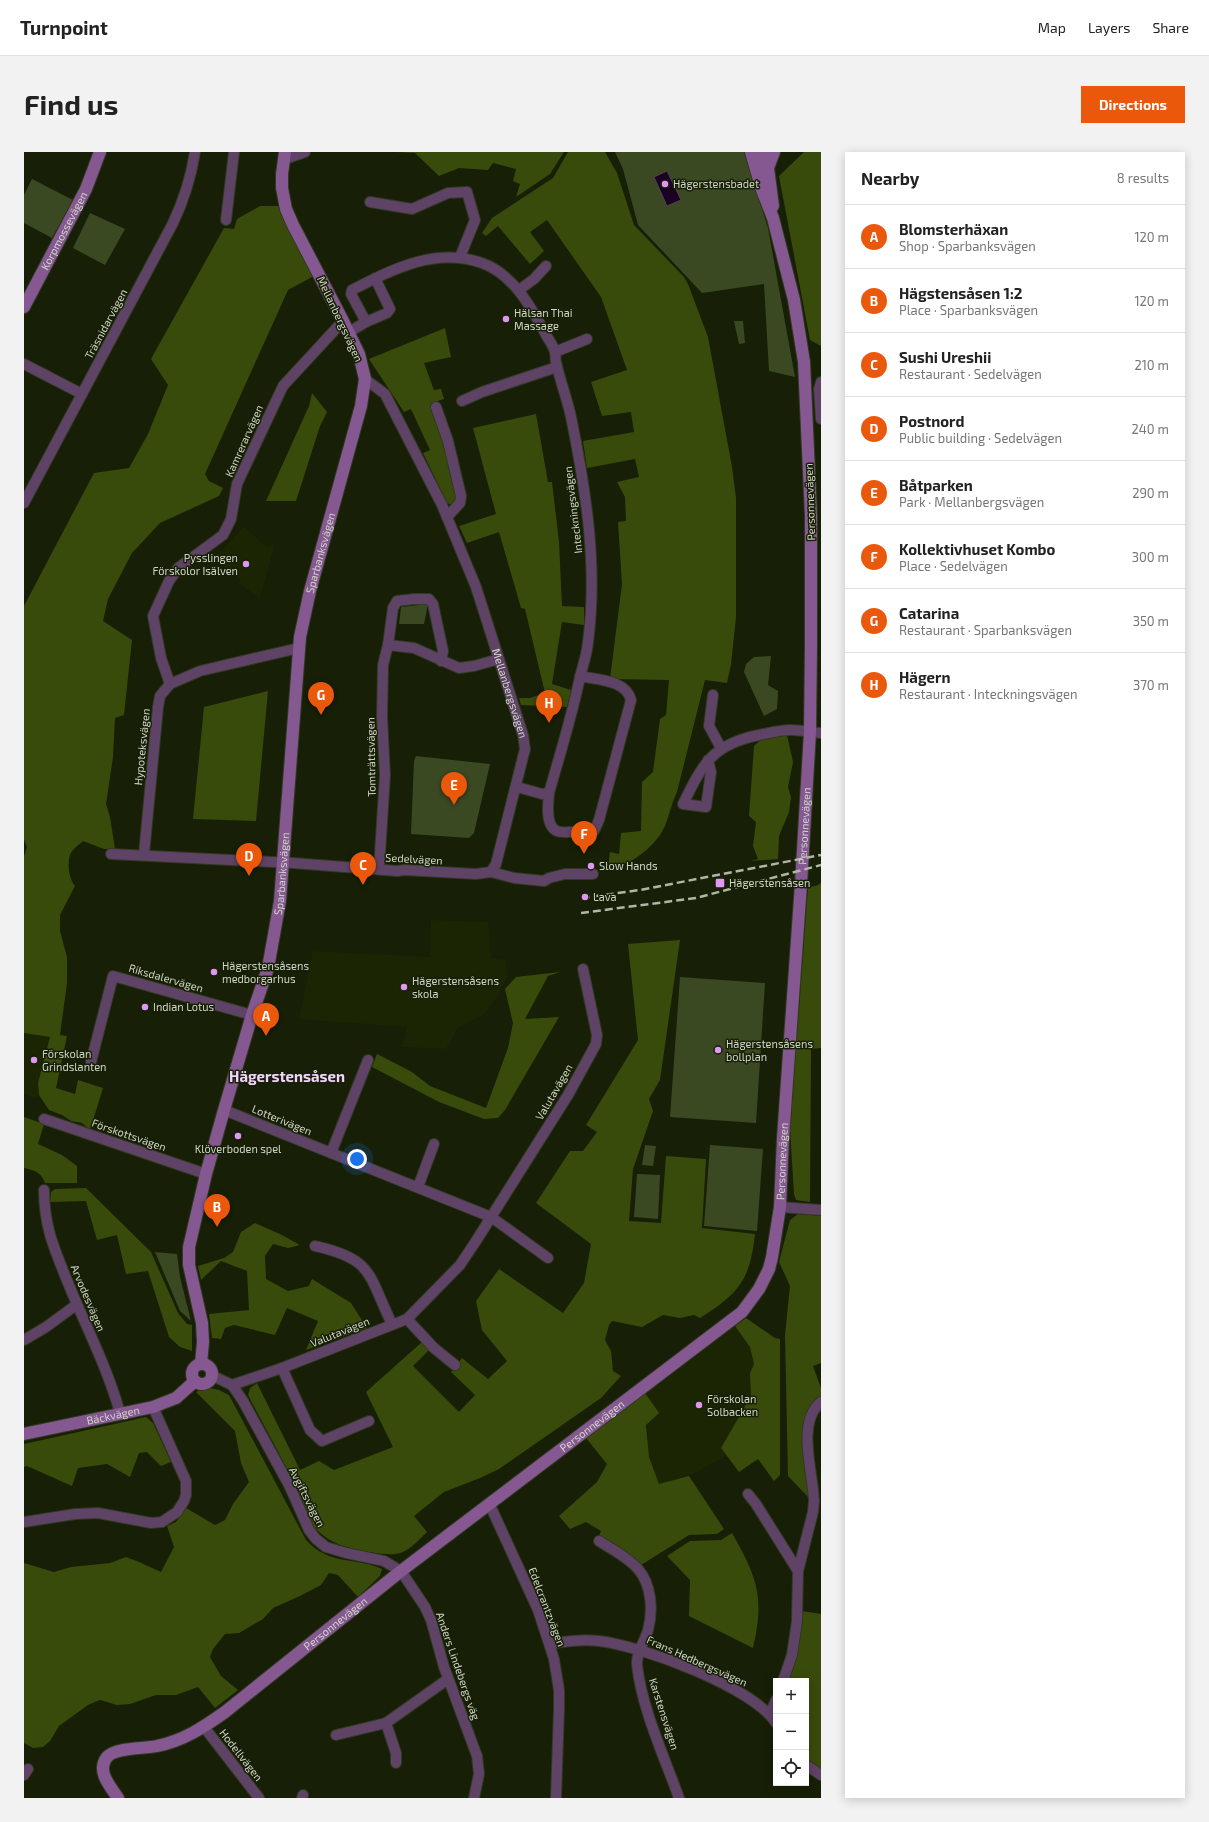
<!DOCTYPE html>
<html lang="en">
<head>
<meta charset="utf-8">
<style>
	body { margin:0; font-family:"Exo 2",sans-serif; background:#f2f2f2; color:#222 }
	.controls { position:absolute; right:12px; bottom:12px; display:grid; overflow:hidden; border-radius:0px; box-shadow:0 2px 10px #0003 }
	.controls button { width:36px; height:36px; display:grid; place-items:center; padding:0; border:0; border-bottom:1px solid #e0e0e0; background:#fff; color:#222; font:20px sans-serif }
	.you { position:absolute; left:333px; top:1007px; width:14px; height:14px; margin:-10px; border:3px solid #fff; border-radius:50%; background:#1a73e8; box-shadow:0 0 0 6px #1a73e833 }
	.badge { display:grid; place-items:center; width:26px; height:26px; border-radius:50%; background:#ea580c; color:#fff; font-size:13px; font-weight:700 }
	.pin { position:absolute; translate:-50% -33px; filter:drop-shadow(0 1px 2px #0008) }
	.pin::after { content:''; position:absolute; top:21px; width:14px; height:12px; background:inherit; clip-path:polygon(0 0,100% 0,50% 100%) }
	.list { margin:0; padding:0; list-style:none }
	h2 { display:flex; justify-content:space-between; align-items:center; height:52px; margin:0; padding:0 16px; font-size:17px }
	h2 small { font-size:13px; font-weight:400; color:#767676 }
	.list li { display:grid; grid-template-columns:26px 1fr auto; gap:12px; align-items:center; box-sizing:border-box; height:64px; padding:0 16px; border-top:1px solid #e0e0e0 }
	.list b { display:block; font-size:15px; white-space:nowrap }
	.list p { margin:0; font-size:13px; white-space:nowrap; color:#767676 }
	.list em { font-size:13px; font-style:normal; color:#767676 }
	.icon { flex:none; width:22px; height:22px; fill:none; stroke:currentColor; stroke-width:2; stroke-linecap:round; stroke-linejoin:round }
	.map { position:relative; flex:none; width:797px; height:1646px; overflow:hidden; border-radius:0px }
	header { display:flex; align-items:center; gap:24px; box-sizing:border-box; height:56px; padding:0 20px; background:#fff; border-bottom:1px solid #e0e0e0 }
	header strong { font-size:19px }
	nav { display:flex; gap:22px; margin-inline-start:auto; font-size:14px }
	.intro { display:flex; align-items:center; justify-content:space-between; box-sizing:border-box; height:96px; padding:0 24px }
	h1 { margin:0; font-size:28px }
	.button { padding:10px 18px; border-radius:0px; background:#ea580c; color:#fff; font-size:14px; font-weight:700 }
	main { display:flex; gap:24px; padding:0 24px }
	aside { flex:1; background:#fff; border-radius:0px; box-shadow:0 2px 10px #0003 }
	.map>svg:first-child { display:block }
	.built { fill:#1b2504 }
	.green { fill:#3b4922 }
	.forest { fill:#394b0b }
	.water { fill:#1a0023; stroke:#514054 }
	.lines { fill:none; stroke-linecap:round; stroke-linejoin:round }
	.street-casing { stroke:#313921; stroke-width:12 }
	.secondary-casing { stroke:#313921; stroke-width:14 }
	.street { stroke:#5f4366; stroke-width:10 }
	.secondary { stroke:#855891; stroke-width:12 }
	.rail { stroke:#afb6a5; stroke-width:2.5; stroke-dasharray:8 4; stroke-linecap:butt }
	.poi-dot { fill:#de98f2; stroke:#171f06; stroke-width:1.5 }
	.labels { text-anchor:middle; stroke-width:3; stroke-linejoin:round; paint-order:stroke }
	.poi-label { font-size:11px; fill:#d0d6c7; stroke:#171f06; text-anchor:start }
	.street-label { font-size:11px; fill:#d0d6c7; stroke:#171f06 }
	.district-label { font-size:15px; font-weight:bold; fill:#f2d5fb; stroke:#171f06 }
</style>
</head>
<body>
<header>
<strong>Turnpoint</strong>
<nav><a>Map</a><a>Layers</a><a>Share</a></nav>
</header>
<div class="intro"><h1>Find us</h1><a class="button">Directions</a></div>
<main>
<div class="map">
<svg width="797" height="1646" viewBox="0 0 797 1646">
	<rect width="100%" height="100%" fill="#171f06"/>
	<g class="built">
		<path d="M220 374 242 395 251 392 236 446 214 431 217 428 210 423 208 425 204 420 205 419 191 406Z"/>
		<path d="M407 768 464 770 467 806 482 808 483 825 473 845 459 863 434 876 422 897 378 895 383 875 275 867 289 799 406 805Z"/>
		<path d="M0 881 26 885 14 931 15 943 11 946 0 942Z"/>
		<path d="M711 1174 726 1195 730 1212 726 1221 727 1244 697 1296 702 1304 665 1324 635 1333 625 1305 621 1241Z"/>
	</g>
	<g class="green">
		<path d="M591 0H720L744 76 771 225 745 219 740 132 678 141 614 73 599 17Z"/>
		<path d="M8 27 49 48 28 86 0 71V43Z"/>
		<path d="M66 61 101 77 81 113 49 96Z"/>
		<path d="M710 169H719L721 191 715 192Z"/>
		<path d="M404 452 400 472H375L377 455Z"/>
		<path d="M747 504 744 533 754 539 753 557 740 564 720 520 722 512 730 505Z"/>
		<path d="M392 604 466 612 450 681 445 686 387 682 390 609Z"/>
		<path d="M656 825 741 831 732 971 646 965Z"/>
		<path d="M621 993 632 994 629 1014 618 1013Z"/>
		<path d="M686 993 739 997 733 1079 680 1074Z"/>
		<path d="M613 1022 636 1023 634 1067 610 1065Z"/>
		<path d="M131 1100 153 1102 156 1125 167 1169 156 1159Z"/>
	</g>
	<g class="forest">
		<path d="M372 0H540L526 22 492 45 496 32 489 29 492 17 469 11 464 18 435 16 415 24 391 1Z"/>
		<path d="M544 0H581L593 21 610 73 660 125 664 132 684 185 708 315 712 346V465L707 512 703 531 681 528 653 640C647 652 645 666 639 678 629 696 605 715 584 716L586 700 595 702 597 681 617 679 618 630 629 620 636 567 642 563 645 528 586 527 598 432 594 370 602 369 601 345 593 330 615 325 611 307 563 316 559 289 610 280 607 260 578 264 567 230 603 218 577 145 523 68 506 80 520 99 506 112 474 74 462 84 458 81 468 66 529 26Z"/>
		<path d="M780 0H797V194L786 188 755 24Z"/>
		<path d="M236 54H255L290 124 264 138 181 322 185 329 199 336 195 344 136 371 108 401 84 447 79 469 108 488 100 563 91 566 89 605 82 652 86 665 91 697H80L59 689C55 693 48 697 46 703 43 712 45 727 51 734L36 763V779L43 805V831L36 883 43 884 32 936 51 942 54 928 79 936 66 978 58 971 47 969 38 963 25 958 15 943 14 931 26 885 0 881V704L3 695 0 688V454L70 321 105 316 124 282 144 233 127 207 200 76 210 77 213 67Z"/>
		<path d="M421 176 427 205 400 211 410 238 417 237 420 247 407 251 436 343 430 354 423 351 399 301 406 298 387 257 380 260 345 207Z"/>
		<path d="M288 241 303 260 296 274 272 349H242L285 254Z"/>
		<path d="M512 262 524 330H528L535 390 538 454 560 455V473L538 470 528 532 547 538 543 555 497 553 495 546H506L521 541 501 457 497 456 475 380 443 391 435 374 472 362 449 276Z"/>
		<path d="M244 539 232 669 169 667 180 555Z"/>
		<path d="M763 583 769 610 764 635 767 645 765 660 755 684 754 707 727 709 734 707 729 694 732 670 725 664 730 594 737 588Z"/>
		<path d="M797 731V896L787 897 786 1050 772 1048 770 1042 766 977 784 735 792 734Z"/>
		<path d="M656 788 636 928 625 947 629 959 609 1017 605 1069 637 1071 642 1004 682 1007 678 1076 731 1082C726 1129 714 1142 676 1166L670 1163 656 1166 639 1163 618 1175 588 1169 585 1173 581 1188 587 1199 589 1219 597 1224 577 1246 475 1317 456 1326 420 1340 390 1364 403 1380C380 1403 378 1405 345 1400 325 1396 308 1393 293 1378 280 1367 276 1345 269 1329 255 1300 239 1272 224 1243L226 1236 233 1231 276 1318 295 1309 310 1318 369 1295 342 1240 398 1190 405 1198 389 1214 435 1260 451 1243 427 1220 438 1206 464 1227 483 1209 458 1178 452 1149 475 1117 539 1161 560 1131 567 1092 512 1051 546 999H559L573 980 562 973 614 888 604 792Z"/>
		<path d="M536 820 524 824 501 867 535 865 481 958 474 966 460 967 415 950 348 915 353 902 388 920 406 934 462 956 484 896 489 871 481 837 492 825Z"/>
		<path d="M0 965 20 972 14 992 38 1003 53 1014V1031H21C17 1020 10 1018 0 1016Z"/>
		<path d="M62 1036 127 1100 154 1161 163 1172 168 1173V1199L156 1195 145 1185 124 1119 102 1122 93 1083 73 1088 62 1049 26 1050 27 1040 31 1037Z"/>
		<path d="M774 1062 797 1064V1211L789 1214 797 1236V1245L789 1251 786 1347 764 1324 761 1183 766 1134 755 1110 766 1068Z"/>
		<path d="M231 1071 258 1083 276 1093 264 1096 249 1092 241 1104 242 1127 264 1139 285 1134 288 1127 327 1151 343 1176 282 1198 294 1169 263 1156 251 1183 210 1173 201 1176 197 1187 188 1186 185 1162 225 1158 223 1119 197 1109 177 1128 174 1114 200 1106 209 1100 217 1080Z"/>
		<path d="M722 1166 751 1186 756 1187V1323L750 1329 734 1307 715 1320 697 1296 727 1244 726 1221 730 1212 726 1195 711 1174Z"/>
		<path d="M181 1235 195 1238 205 1243 282 1388C306 1414 329 1404 358 1417L356 1424 334 1445 314 1423 305 1421 297 1433 276 1444 249 1456 239 1467 215 1481 201 1482 189 1497 186 1505 197 1524 214 1538 191 1556 174 1535 152 1543H132L106 1552 93 1553 76 1548 64 1553 35 1574 26 1589 19 1595 9 1596 0 1591V1411L30 1420 47 1415 86 1411 102 1405 115 1410 137 1420 150 1395 143 1374 152 1370 162 1356 191 1373 201 1368 209 1352 225 1330 217 1311 211 1279 172 1240Z"/>
		<path d="M621 1241 635 1261 622 1273 625 1305 635 1332 665 1324 700 1377 693 1382 665 1383 617 1413 606 1403 575 1384 577 1379 562 1370 546 1377 535 1364 573 1330 583 1312 562 1286Z"/>
		<path d="M122 1265 129 1271 147 1310 137 1314 123 1300 115 1301 106 1325 83 1312 54 1316 48 1334 3 1314 0 1315V1292Z"/>
		<path d="M708 1381C733 1425 741 1445 729 1496L665 1464 666 1428 643 1404 666 1389 697 1388Z"/>
		<path d="M778 1459 797 1462V1618L782 1607V1529H763L773 1497Z"/>
	</g>
	<path class="water" d="M643 19 657 48 643 54 630 25Z"/>
	<g class="lines">
		<g class="street-casing">
			<g id="street">
				<path d="M261 7 281 0"/>
				<path d="M346 50 388 57 424 41 443 40 451 68 436 105"/>
				<path d="M202 68 210 0"/>
				<path d="M351 126 366 157 363 161 342 170 327 142 328 138C369 117 411 95 458 111 489 122 507 155 521 181 524 187 529 193 531 200 532 203 531 207 532 210 536 229 543 246 547 265 562 338 574 415 564 490 563 502 559 513 556 525 548 564 536 602 525 641L518 642 493 635"/>
				<path d="M495 138 510 127 522 114"/>
				<path d="M325 180 342 170"/>
				<path d="M531 200 563 187"/>
				<path d="M0 212 58 242"/>
				<path id="s1" d="M341 227 361 242 418 353 452 435 499 583 501 597 472 712 467 720"/>
				<path d="M797 230 795 237 797 267"/>
				<path d="M438 249 458 240 533 215"/>
				<path d="M412 255 424 289 437 344 436 351 423 365"/>
				<path d="M0 351 149 71C160 48 167 25 171 0"/>
				<path d="M364 493 390 496 435 516 450 514 475 507"/>
				<path d="M146 532 137 506 129 464 145 429 154 416 199 383 207 367 213 332 259 234 319 169"/>
				<path d="M689 543 685 574 697 596"/>
				<path d="M684 608 687 620 682 655 659 652C679 611 689 592 735 583 745 581 756 578 766 578 776 578 787 580 797 581"/>
				<path d="M525 641C524 651 521 674 533 679 537 681 544 680 549 680 556 681 563 682 570 679L575 668 607 548C602 528 574 528 556 524"/>
				<path d="M87 702 269 711 373 719 381 718 452 722 467 720 490 726 520 729 525 726 541 722H569"/>
				<path d="M120 702 134 555 136 544 146 532 176 519 275 496"/>
				<path d="M355 717 361 623 358 565 359 513 364 493 369 456 373 449 390 447H405L409 452 419 499 417 509"/>
				<path d="M67 910 89 824 228 863"/>
				<path d="M200 958 467 1065 524 1106"/>
				<path d="M20 967 182 1022"/>
				<path d="M307 1001 344 908"/>
				<path d="M394 1035 410 992"/>
				<path d="M20 1038C20 1072 29 1094 42 1126 60 1171 83 1214 96 1261"/>
				<path d="M756 1055 797 1058"/>
				<path d="M291 1094C350 1107 344 1123 368 1172"/>
				<path d="M383 1167 410 1196 431 1213"/>
				<path d="M0 1188 22 1175 52 1153"/>
				<path d="M258 1216 286 1278 298 1289 345 1269"/>
				<path d="M189 1224 208 1233 258 1216 383 1167 436 1113 452 1089 544 943 572 892 573 883 559 817"/>
				<path d="M208 1233 219 1249 265 1333 285 1378 292 1387 302 1395 322 1401 360 1409 377 1419 401 1455 407 1468 420 1515 453 1604 455 1622 450 1646"/>
				<path d="M724 1342 732 1352 774 1419 773 1469 768 1503 759 1529"/>
				<path d="M465 1351 514 1458 530 1507 535 1538V1557L532 1646"/>
				<path d="M0 1370 51 1362 74 1361 127 1371 138 1370 153 1360 160 1349 162 1343V1329L129 1255"/>
				<path d="M575 1389C587 1397 604 1405 614 1417 628 1433 629 1459 624 1478 621 1489 612 1501 613 1513 618 1557 640 1604 655 1646"/>
				<path d="M774 1419 789 1360 790 1349C789 1320 772 1270 797 1250"/>
				<path d="M526 1492C543 1489 559 1487 575 1489 618 1494 729 1535 752 1571"/>
				<path d="M746 1562 752 1548"/>
				<path d="M362 1571 372 1601V1611"/>
				<path d="M180 1575 235 1646"/>
				<path d="M312 1583 362 1571 424 1527"/>
				<path d="M782 1613 797 1623"/>
				<path d="M0 1623 4 1617"/>
				<path d="M278 1646 279 1643"/>
			</g>
		</g>
		<g class="secondary-casing">
			<g id="secondary">
				<path d="M738 0 742 19"/>
				<path d="M749 54 744 16 750 0"/>
				<path id="s2" d="M0 155 62 37 76 0"/>
				<circle cx="178" cy="1222" r="10"/>
				<path id="s3" d="M177 1212 179 1190 178 1171 165 1113V1095L182 1022 200 958 228 863 244 816 256 749 276 485 286 439 337 254 341 227 335 202 319 169 269 73 262 57 258 36V22L261 0"/>
				<path id="s4" d="M0 1282 129 1255 152 1246 171 1229"/>
				<path id="s5" d="M94 1646C86 1634 72 1619 83 1605 92 1595 120 1597 133 1594 159 1589 180 1575 201 1560L377 1419 718 1160 735 1137 745 1117 748 1105 756 1055 759 986 777 732 786 580 787 492V364L780 210 770 148 749 66 738 38 727 0"/>
			</g>
		</g>
		<use href="#street" class="street"/>
		<use href="#secondary" class="secondary"/>
		<g class="rail">
			<path d="M558 746 616 738 797 703"/>
			<path d="M557 761 672 746 797 713"/>
		</g>
	</g>
	<g class="poi-dot">
		<circle cx="641" cy="32" r="4"/>
		<circle cx="482" cy="167" r="4"/>
		<circle cx="222" cy="412" r="4"/>
		<circle cx="567" cy="714" r="4"/>
		<rect x="691" y="726" width="10" height="10" rx="2"/>
		<circle cx="561" cy="745" r="4"/>
		<circle cx="190" cy="820" r="4"/>
		<circle cx="380" cy="835" r="4"/>
		<circle cx="121" cy="855" r="4"/>
		<circle cx="694" cy="898" r="4"/>
		<circle cx="10" cy="908" r="4"/>
		<circle cx="214" cy="984" r="4"/>
		<circle cx="675" cy="1253" r="4"/>
	</g>
	<g class="labels">
		<g class="poi-label">
			<text x="649" y="36">Hägerstensbadet</text>
			<text x="490" y="165">Hälsan Thai<tspan x="490" dy="13">Massage</tspan></text>
			<text x="214" y="410" text-anchor="end">Pysslingen<tspan x="214" dy="13">Förskolor Isälven</tspan></text>
			<text x="575" y="718">Slow Hands</text>
			<text x="705" y="735">Hägerstensåsen</text>
			<text x="569" y="749">Lava</text>
			<text x="198" y="818">Hägerstensåsens<tspan x="198" dy="13">medborgarhus</tspan></text>
			<text x="388" y="833">Hägerstensåsens<tspan x="388" dy="13">skola</tspan></text>
			<text x="129" y="859">Indian Lotus</text>
			<text x="702" y="896">Hägerstensåsens<tspan x="702" dy="13">bollplan</tspan></text>
			<text x="18" y="906">Förskolan<tspan x="18" dy="13">Grindslanten</tspan></text>
			<text x="214" y="1001" text-anchor="middle">Klöverboden spel</text>
			<text x="683" y="1251">Förskolan<tspan x="683" dy="13">Solbacken</tspan></text>
		</g>
		<g class="street-label">
			<text dy="4" stroke="none"><textPath href="#s2" startOffset="86">Korpmossevägen</textPath></text>
			<text transform="translate(316 167) rotate(65)" y="4">Mellanbergsvägen</text>
			<text transform="translate(82 172) rotate(-62)" y="4">Träsnidarvägen</text>
			<text transform="translate(220 289) rotate(-66)" y="4">Kamrerarvägen</text>
			<text transform="translate(786 350) rotate(-92)" y="4">Personnevägen</text>
			<text transform="translate(549 358) rotate(-97)" y="4">Inteckningsvägen</text>
			<text dy="4" stroke="none"><textPath href="#s3" startOffset="828">Sparbanksvägen</textPath></text>
			<text dy="4" stroke="none"><textPath href="#s1" startOffset="350">Mellanbergsvägen</textPath></text>
			<text transform="translate(118 595) rotate(-84)" y="4">Hypoteksvägen</text>
			<text transform="translate(347 605) rotate(-91)" y="4">Tomträttsvägen</text>
			<text dy="4" stroke="none"><textPath href="#s5" startOffset="1324">Personnevägen</textPath></text>
			<text transform="translate(390 707) rotate(3)" y="4">Sedelvägen</text>
			<text dy="4" stroke="none"><textPath href="#s3" startOffset="504">Sparbanksvägen</textPath></text>
			<text transform="translate(142 826) rotate(16)" y="4">Riksdalervägen</text>
			<text transform="translate(530 940) rotate(-60)" y="4">Valutavägen</text>
			<text transform="translate(258 968) rotate(22)" y="4">Lotterivägen</text>
			<text transform="translate(105 983) rotate(19)" y="4">Förskottsvägen</text>
			<text dy="4" stroke="none"><textPath href="#s5" startOffset="988">Personnevägen</textPath></text>
			<text transform="translate(64 1146) rotate(67)" y="4">Arvodesvägen</text>
			<text transform="translate(316 1180) rotate(-22)" y="4">Valutavägen</text>
			<text dy="4" stroke="none"><textPath href="#s4" startOffset="91">Bäckvägen</textPath></text>
			<text dy="4" stroke="none"><textPath href="#s5" startOffset="640">Personnevägen</textPath></text>
			<text transform="translate(283 1345) rotate(63)" y="4">Avgiftsvägen</text>
			<text transform="translate(523 1455) rotate(69)" y="4">Edelcrantzvägen</text>
			<text dy="4" stroke="none"><textPath href="#s5" startOffset="316">Personnevägen</textPath></text>
			<text transform="translate(673 1509) rotate(24)" y="4">Frans Hedbergsvägen</text>
			<text transform="translate(434 1514) rotate(71)" y="4">Anders Lindebergs väg</text>
			<text transform="translate(640 1562) rotate(72)" y="4">Karstensvägen</text>
			<text transform="translate(217 1603) rotate(52)" y="4">Hodellvägen</text>
		</g>
		<g class="district-label">
			<text x="263" y="930">Hägerstensåsen</text>
		</g>
	</g>
</svg>
<div class="controls">
<button>+</button>
<button>−</button>
<button><svg class="icon" aria-label="locate" viewBox="0 0 24 24"><circle cx="12" cy="12" r="6"/><path d="M12 2v4M12 18v4M2 12h4M18 12h4"/></svg></button>
</div>
<div class="you"></div>
<div class="pin badge" style="left:242px;top:884px">A</div>
<div class="pin badge" style="left:193px;top:1075px">B</div>
<div class="pin badge" style="left:339px;top:733px">C</div>
<div class="pin badge" style="left:225px;top:724px">D</div>
<div class="pin badge" style="left:430px;top:653px">E</div>
<div class="pin badge" style="left:560px;top:702px">F</div>
<div class="pin badge" style="left:297px;top:563px">G</div>
<div class="pin badge" style="left:525px;top:571px">H</div>
</div>
<aside>
<h2>Nearby<small>8 results</small></h2>
<ul class="list">
<li><span class="badge">A</span><div><b>Blomsterhäxan</b><p>Shop · Sparbanksvägen</p></div><em>120 m</em></li>
<li><span class="badge">B</span><div><b>Hägstensåsen 1:2</b><p>Place · Sparbanksvägen</p></div><em>120 m</em></li>
<li><span class="badge">C</span><div><b>Sushi Ureshii</b><p>Restaurant · Sedelvägen</p></div><em>210 m</em></li>
<li><span class="badge">D</span><div><b>Postnord</b><p>Public building · Sedelvägen</p></div><em>240 m</em></li>
<li><span class="badge">E</span><div><b>Båtparken</b><p>Park · Mellanbergsvägen</p></div><em>290 m</em></li>
<li><span class="badge">F</span><div><b>Kollektivhuset Kombo</b><p>Place · Sedelvägen</p></div><em>300 m</em></li>
<li><span class="badge">G</span><div><b>Catarina</b><p>Restaurant · Sparbanksvägen</p></div><em>350 m</em></li>
<li><span class="badge">H</span><div><b>Hägern</b><p>Restaurant · Inteckningsvägen</p></div><em>370 m</em></li>
</ul>
</aside>
</main>
</body>
</html>
